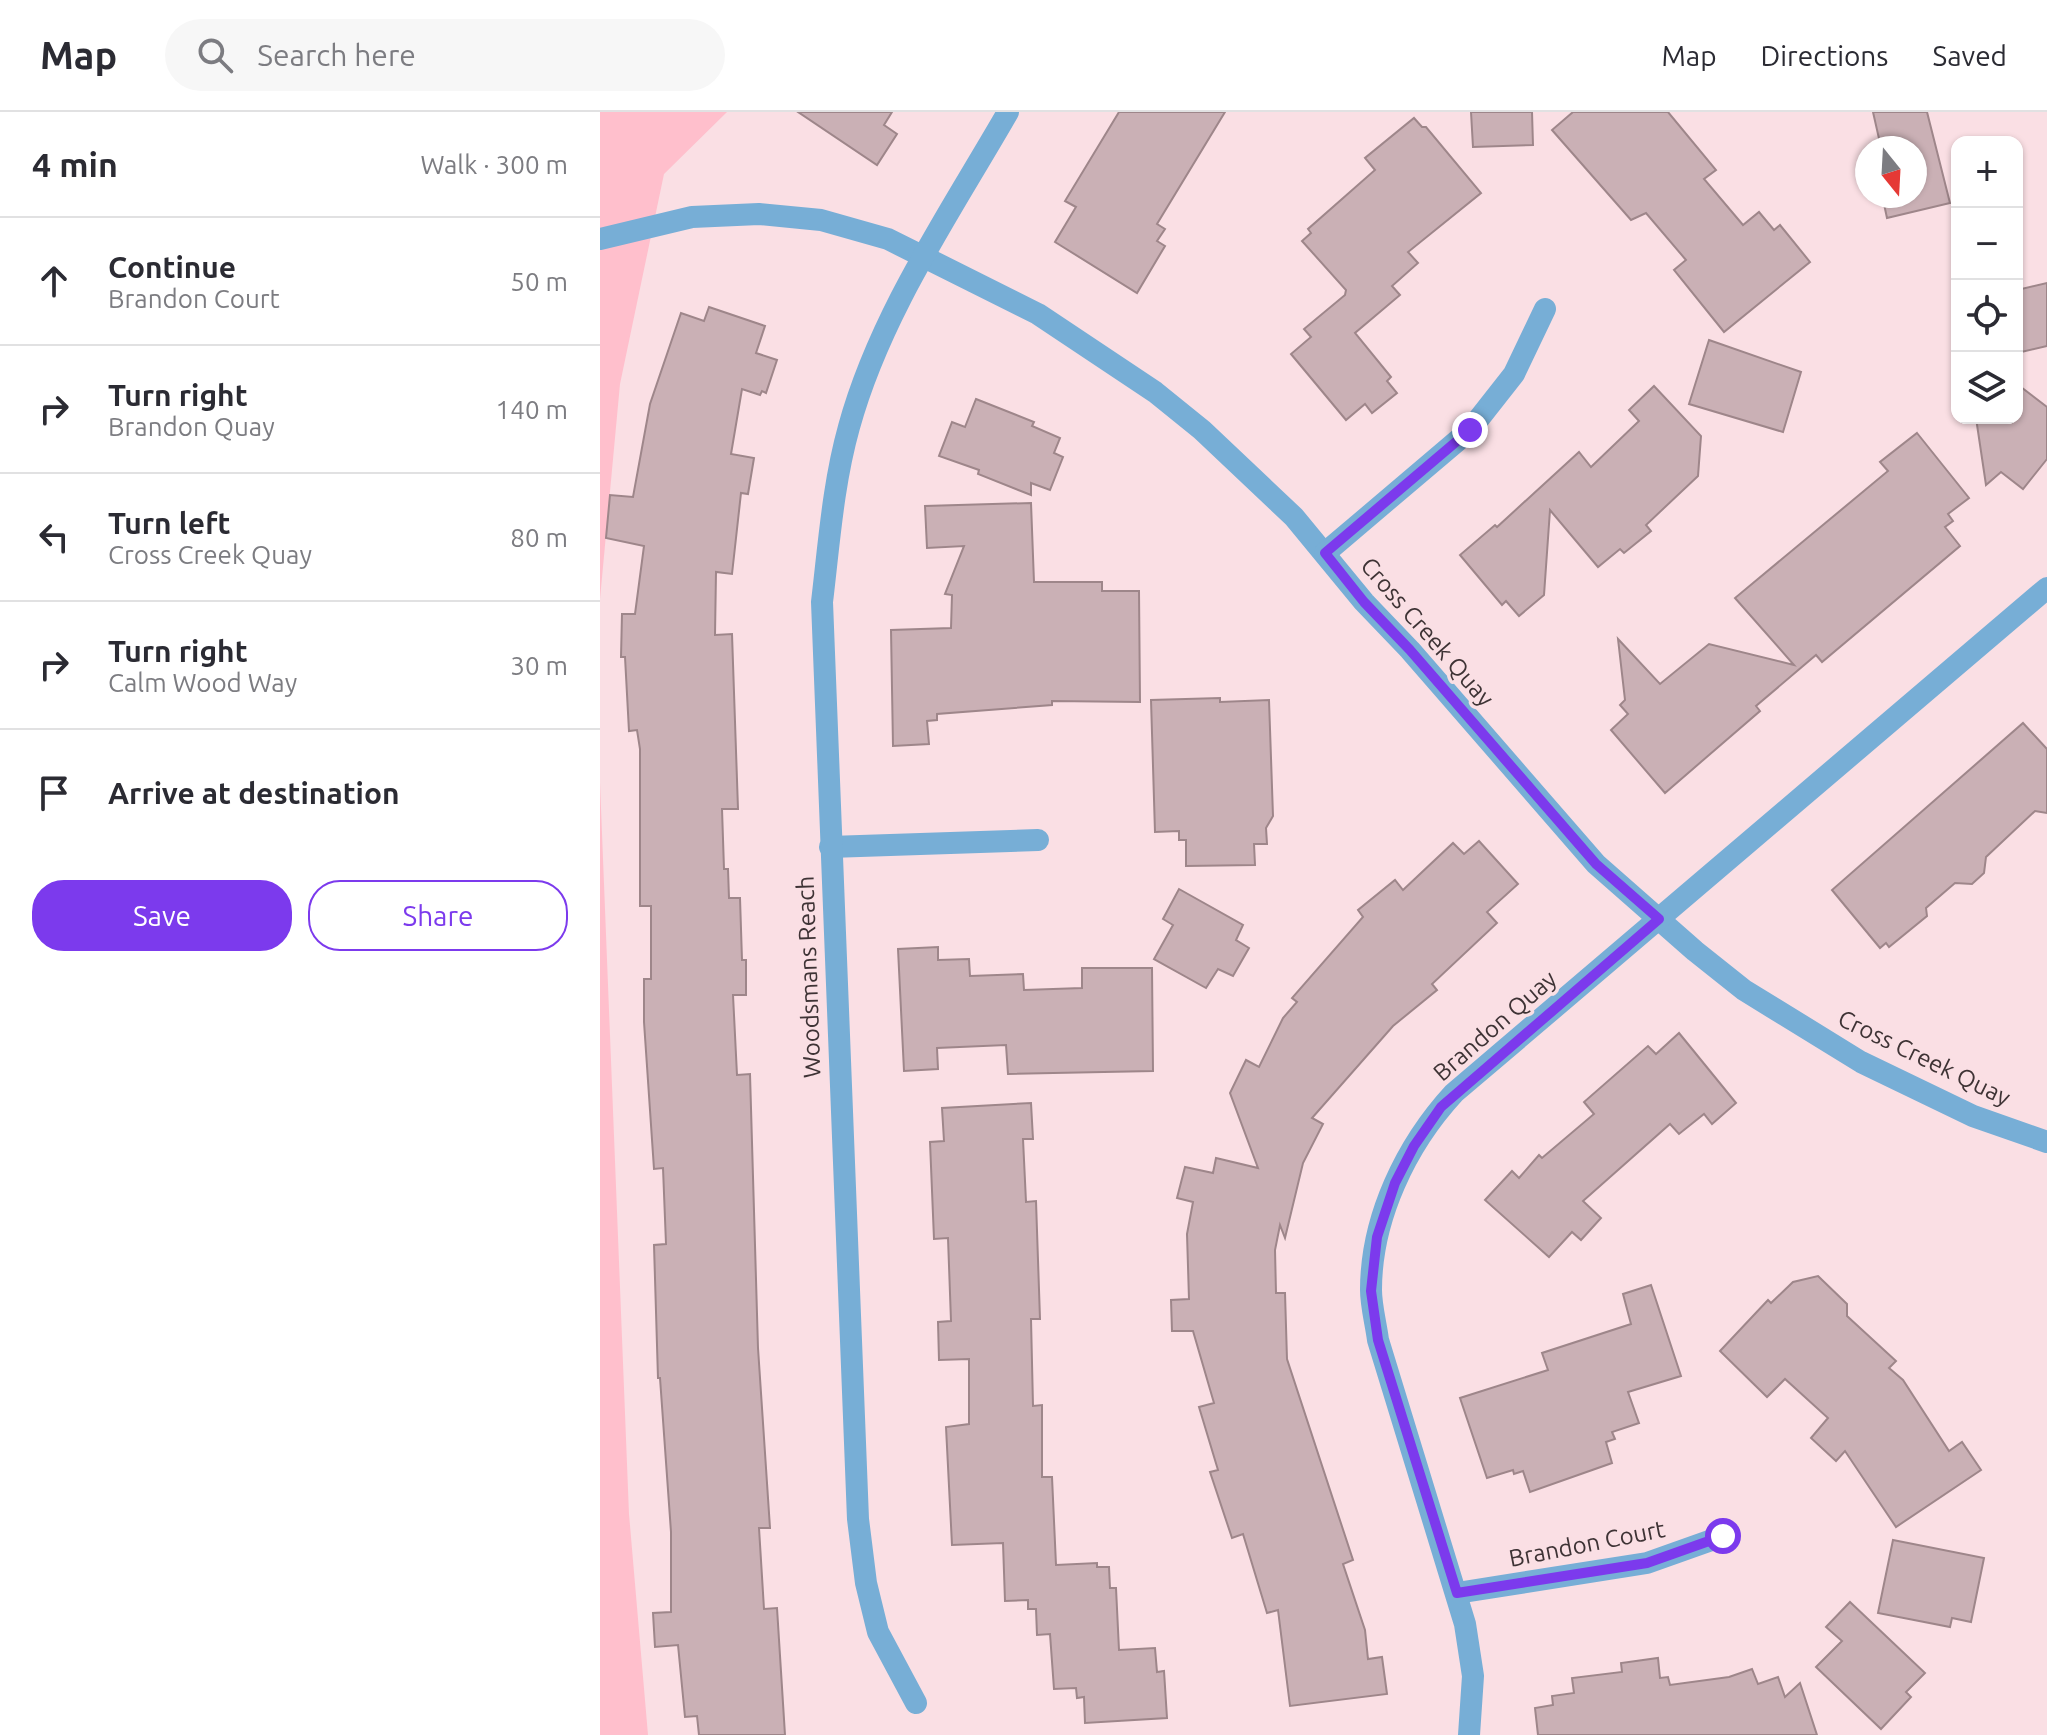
<!DOCTYPE html>
<html lang="en">
<head>
<meta charset="utf-8">
<style>
	body { margin:0; font-family:Ubuntu,sans-serif; background:#f7f7f7; color:#2b2b33 }
	.controls { position:absolute; right:24px; top:24px; display:grid; overflow:hidden; border-radius:16px; box-shadow:0 2px 6px #0004 }
	.controls button { width:72px; height:72px; display:grid; place-items:center; padding:0; border:0; border-bottom:2px solid #e1e1e2; background:#fff; color:#2b2b33; font:40px sans-serif }
	.compass { position:absolute; left:1255px; top:24px; width:72px; height:72px; border-radius:50%; background:#fff; box-shadow:0 2px 6px #0004; rotate:162deg }
	.stop { position:absolute; width:24px; height:24px; margin:-18px; border:6px solid #7c3aed; border-radius:50%; background:#fff }
	.stop.end { background:#7c3aed; border-color:#fff; box-shadow:0 2px 8px #0008 }
	.list { margin:0; padding:0; list-style:none }
	h2 { display:flex; justify-content:space-between; align-items:center; height:104px; margin:0; padding:0 32px; font-size:34px }
	h2 small { font-size:26px; font-weight:400; color:#7c7c81 }
	.list li { display:grid; grid-template-columns:52px 1fr auto; gap:24px; align-items:center; box-sizing:border-box; height:128px; padding:0 32px; border-top:2px solid #e1e1e2 }
	.list b { display:block; font-size:30px; white-space:nowrap }
	.list p { margin:0; font-size:26px; white-space:nowrap; color:#7c7c81 }
	.list em { font-size:26px; font-style:normal; color:#7c7c81 }
	.actions { display:flex; gap:16px; padding:24px 32px }
	.actions a { flex:1; padding:18px 0; border:2px solid #7c3aed; border-radius:32px; text-align:center; font-size:28px; color:#7c3aed }
	.actions .main { background:#7c3aed; color:#fff }
	.icon { flex:none; width:44px; height:44px; fill:none; stroke:currentColor; stroke-width:2; stroke-linecap:round; stroke-linejoin:round }
	.map { position:relative; flex:none; width:1447px; height:1623px; overflow:hidden }
	header { display:flex; align-items:center; gap:48px; box-sizing:border-box; height:112px; padding:0 40px; background:#fff; border-bottom:2px solid #e1e1e2 }
	header strong { font-size:38px }
	nav { display:flex; gap:44px; margin-inline-start:auto; font-size:28px }
	.search { width:560px; height:72px; background:#f7f7f7; display:flex; align-items:center; gap:20px; box-sizing:border-box; padding:0 28px; border-radius:44px; color:#7c7c81; font-size:30px }
	main { display:flex }
	aside { flex:1; background:#fff }
	.map>svg:first-child { display:block }
	.green { fill:#ffbfcc }
	.building { fill:#cab0b5; stroke:#9e868a; stroke-width:2 }
	.lines { fill:none; stroke-linecap:round; stroke-linejoin:round }
	.minor { stroke:#77aed6; stroke-width:22 }
	.route { stroke:#7c3aed; stroke-width:10 }
	.labels { text-anchor:middle; stroke-width:7; stroke-linejoin:round; paint-order:stroke }
	.street-label { font-size:24px; fill:#3e3335; stroke:#fadfe4 }
</style>
</head>
<body>
<header>
<strong>Map</strong>
<div class="search"><svg class="icon" aria-label="search" viewBox="0 0 24 24"><circle cx="10" cy="10" r="6"/><path d="M15 15l6 6"/></svg>Search here</div>
<nav><a>Map</a><a>Directions</a><a>Saved</a></nav>
</header>
<main>
<aside>
<h2>4 min<small>Walk · 300 m</small></h2>
<ul class="list">
<li><svg class="icon" aria-label="ahead" viewBox="0 0 24 24"><path d="M12 20V5M6 11l6-6 6 6"/></svg><div><b>Continue</b><p>Brandon Court</p></div><em>50 m</em></li>
<li><svg class="icon" aria-label="right" viewBox="0 0 24 24"><path d="M7 20v-9h11M14 6l5 5-5 5"/></svg><div><b>Turn right</b><p>Brandon Quay</p></div><em>140 m</em></li>
<li><svg class="icon" aria-label="left" viewBox="0 0 24 24"><path d="M17 20v-9H6M10 6l-5 5 5 5"/></svg><div><b>Turn left</b><p>Cross Creek Quay</p></div><em>80 m</em></li>
<li><svg class="icon" aria-label="right" viewBox="0 0 24 24"><path d="M7 20v-9h11M14 6l5 5-5 5"/></svg><div><b>Turn right</b><p>Calm Wood Way</p></div><em>30 m</em></li>
<li><svg class="icon" aria-label="arrive" viewBox="0 0 24 24"><path d="M6 21V4h12l-3 4 3 4H6"/></svg><div><b>Arrive at destination</b></div></li>
</ul>
<div class="actions"><a class="main">Save</a><a>Share</a></div>
</aside>
<div class="map">
<svg width="1447" height="1623" viewBox="0 0 1447 1623">
	<rect width="100%" height="100%" fill="#fadfe4"/>
	<g class="green">
		<path d="M0 0H127L64 62 20 272 0 487Z"/>
		<path d="M0 671 29 1402 48 1623H0Z"/>
	</g>
	<g class="building">
		<path d="M198 0H292L284 13 297 22 277 53Z"/>
		<path d="M519 0H625L557 112 565 117 557 129 565 134 537 181 455 130 476 95 465 89Z"/>
		<path d="M871 0H932L933 33 873 35Z"/>
		<path d="M973 0H1068L1116 58 1104 67 1143 113 1159 100 1174 118 1180 113 1210 150 1124 220 1074 158 1086 148 1046 101 1031 108 952 18Z"/>
		<path d="M1273 0H1327L1350 91 1287 106 1284 92 1270 84H1315V36H1271L1280 31Z"/>
		<path d="M814 6 822 15H826L881 81 808 140 818 151 792 174 800 183 755 221 791 265 787 269 797 281 772 301 765 292 746 308 691 242 711 225 704 217 745 183 746 178 702 129 711 121 708 117 775 58 765 46Z"/>
		<path d="M1447 171V234L1417 241V178Z"/>
		<path d="M109 195 165 214 156 241 177 248 166 281 162 279 160 283 142 277 131 342 154 346 148 382 141 381 132 462 116 460 115 523 132 522 138 697H122L124 757H128L129 786H140L142 848H146V883H133L137 963 150 962 158 1236 170 1416H159L164 1497 177 1496 185 1623H99L97 1604 85 1605 78 1533 55 1535 53 1501 71 1500V1420L60 1266H58L54 1133 66 1132 63 1056 54 1057 44 910V867H51V794H40V637L37 618 29 619 25 545H21L22 502H35L44 434 6 426 10 383 33 385 50 292 81 201 104 209Z"/>
		<path d="M1109 228 1201 260 1183 320 1089 292Z"/>
		<path d="M1417 272 1447 295V347L1423 377 1401 360 1386 373 1376 306H1417Z"/>
		<path d="M1054 274 1101 324 1098 364 1046 413 1051 419 1024 441 1020 437 998 455 950 398 944 483 919 504 906 489 902 493 860 443 895 413 897 415 979 340 991 355 1039 309 1029 298Z"/>
		<path d="M376 287 434 310 432 314 460 326 454 341 463 345 450 378 431 371V383L378 362 379 358 339 344 352 310 365 315Z"/>
		<path d="M1317 321 1369 386 1348 402 1353 409 1345 415 1360 434 1222 550 1216 543 1156 594 1160 599 1065 681 1011 618 1028 602 1020 593 1025 588 1018 527 1060 572 1109 532 1194 553 1135 486 1288 359 1280 350Z"/>
		<path d="M431 391 434 470H502V479H539L540 590 452 589V593L337 602V608L327 609 329 632 293 634 291 518 351 516 352 483 345 482 364 434 327 436 325 394Z"/>
		<path d="M620 586V590L669 588 673 704 666 716 667 732H654L655 753 586 754V728H579V719L555 720 551 588Z"/>
		<path d="M1423 611 1447 637V701L1435 699 1386 745 1384 761 1372 772 1355 771 1326 796 1327 804 1289 835 1286 831 1280 836 1232 778Z"/>
		<path d="M879 729 918 772 887 800 897 811 832 872 837 878 793 914 712 1006 723 1012 703 1051 685 1126 680 1113 675 1138 676 1181H685L687 1247 753 1448 743 1452 765 1518 768 1547 782 1545 787 1582 690 1594 678 1498 667 1501 643 1422 632 1426 610 1360 618 1358 599 1295 614 1291 593 1219H572L571 1188 589 1187 587 1122 593 1090 577 1086 585 1055 613 1061 616 1046 658 1056 630 981 646 948 659 955 683 906 697 890 692 886 763 805 758 798 795 768 803 778 853 731 864 742Z"/>
		<path d="M579 777 643 813 636 828 649 836 633 864 618 857 606 876 554 847 573 813 563 807Z"/>
		<path d="M338 835V848L369 847 370 864 423 862 424 878 482 876V856H552L553 959 408 962 406 933 337 936 338 957 304 959 298 837Z"/>
		<path d="M1079 921 1136 991 1112 1012 1104 1002 1079 1022 1070 1012 983 1089 1001 1106 981 1128 972 1120 949 1145 885 1088 912 1059 919 1066 939 1043 942 1046 994 1002 984 990 1048 934 1056 942Z"/>
		<path d="M431 991 433 1027H423L426 1090 436 1089 440 1207H431L433 1294 442 1293V1365H452L456 1453 497 1451V1455H509L510 1476H516L519 1538 555 1536 557 1560 564 1559 567 1606 485 1611 484 1585 477 1586 476 1576 454 1577 450 1522 437 1523 436 1497H428V1488L405 1489 403 1431 352 1433 346 1315 369 1312V1247L339 1248 338 1210 351 1209 348 1126 334 1127 330 1030 344 1029 342 996Z"/>
		<path d="M1218 1164 1247 1192V1204L1296 1249 1289 1256 1303 1268 1349 1339 1362 1330 1381 1358 1296 1415 1245 1339 1236 1349 1211 1326 1228 1306 1185 1267 1167 1285 1120 1239 1168 1188 1171 1191 1193 1170Z"/>
		<path d="M1051 1173 1081 1264 1028 1280 1039 1311 1012 1320 1015 1327 1006 1330 1012 1351 930 1380 923 1359 914 1362 913 1358 887 1366 860 1286 948 1258 942 1241 1031 1212 1023 1182Z"/>
		<path d="M1293 1428 1384 1446 1371 1510 1352 1506 1350 1515 1278 1501Z"/>
		<path d="M1250 1490 1325 1561 1306 1580 1311 1585 1281 1617 1216 1555 1242 1529 1226 1515Z"/>
		<path d="M1058 1546 1060 1566 1068 1565 1070 1573 1129 1565 1152 1557 1158 1572 1178 1565 1185 1585 1200 1571 1217 1623H938L935 1596 953 1593 952 1584 974 1581 972 1566 1022 1560 1021 1551Z"/>
	</g>
	<g class="lines">
		<g class="minor">
			<path d="M0 127 92 105 159 102 221 108 288 127 438 202 555 280 602 318 694 405 764 490 810 538 996 752 1095 839 1144 878 1261 950 1373 1004 1447 1030"/>
			<path d="M725 441 870 318 914 262 945 197"/>
			<path d="M230 735 438 728"/>
			<path d="M857 1481 1047 1451 1123 1424"/>
			<path d="M316 1591 278 1520 266 1471 258 1407 222 490C229 432 233 372 249 315 280 202 350 101 408 0"/>
			<path d="M869 1623 873 1564 865 1512 778 1228C776 1212 771 1194 771 1178 771 1106 806 1033 854 981L1447 476"/>
		</g>
	</g>
	<g class="lines">
		<path class="route" d="M870 318 725 441 764 490 810 538 996 752 1059 807 841 995 814 1034 795 1071 777 1125 771 1179 778 1228 857 1481 1047 1451 1123 1424"/>
	</g>
	<g class="labels">
		<g class="street-label">
			<text transform="translate(827 520) rotate(49)" y="8">Cross Creek Quay</text>
			<text transform="translate(209 865) rotate(-92)" y="8">Woodsmans Reach</text>
			<text transform="translate(895 914) rotate(-41)" y="8">Brandon Quay</text>
			<text transform="translate(1324 946) rotate(26)" y="8">Cross Creek Quay</text>
			<text transform="translate(987 1432) rotate(-11)" y="8">Brandon Court</text>
		</g>
	</g>
</svg>
<div class="controls">
<button>+</button>
<button>−</button>
<button><svg class="icon" aria-label="locate" viewBox="0 0 24 24"><circle cx="12" cy="12" r="6"/><path d="M12 2v4M12 18v4M2 12h4M18 12h4"/></svg></button>
<button><svg class="icon" aria-label="layers" viewBox="0 0 24 24"><path d="M12 4l9 5-9 5-9-5zM3 14l9 5 9-5"/></svg></button>
</div>
<svg class="compass" viewBox="-18 -18 36 36"><path d="M0-13l5 13h-10z" fill="#e53935"/><path d="M0 13l5-13h-10z" fill="#7c7c81"/></svg>
<div class="stop" style="left:1123px;top:1424px"></div>
<div class="stop end" style="left:870px;top:318px"></div>
</div>
</main>
</body>
</html>
